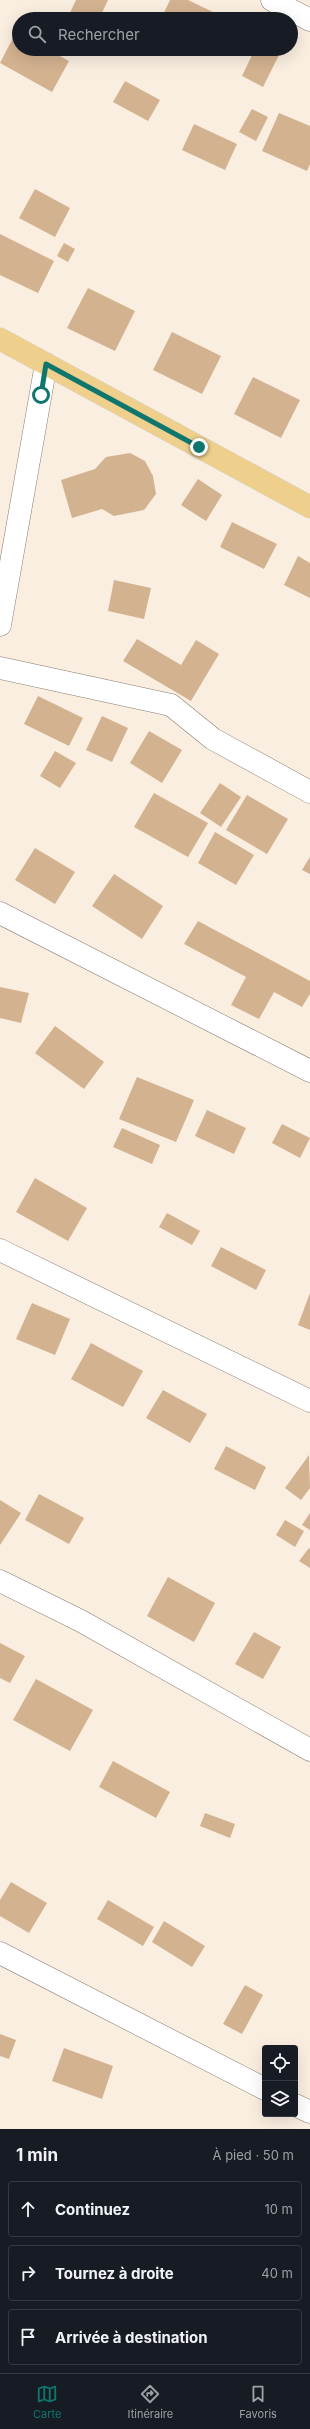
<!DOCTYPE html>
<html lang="fr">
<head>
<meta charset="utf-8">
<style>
	body { margin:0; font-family:Inter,sans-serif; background:#242831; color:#f1f3f6 }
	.controls { position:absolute; right:12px; bottom:12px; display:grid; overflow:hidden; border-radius:4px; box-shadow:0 4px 16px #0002 }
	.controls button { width:36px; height:36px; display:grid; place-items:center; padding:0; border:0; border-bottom:1px solid #363941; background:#171b24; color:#f1f3f6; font:20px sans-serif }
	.stop { position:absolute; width:12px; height:12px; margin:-9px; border:3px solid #0f766e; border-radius:50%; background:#fff }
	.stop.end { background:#0f766e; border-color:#fff; box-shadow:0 1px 4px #0008 }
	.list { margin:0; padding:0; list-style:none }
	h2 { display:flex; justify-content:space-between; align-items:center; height:52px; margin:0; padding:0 16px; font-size:17px }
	h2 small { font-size:13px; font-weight:400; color:#9ea1a6 }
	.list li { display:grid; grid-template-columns:26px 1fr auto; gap:12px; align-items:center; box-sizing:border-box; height:56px; margin:0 8px 8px; padding:0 8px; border:1px solid #363941; border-radius:4px }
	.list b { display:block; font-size:15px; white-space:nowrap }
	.list em { font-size:13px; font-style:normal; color:#9ea1a6 }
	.icon { flex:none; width:22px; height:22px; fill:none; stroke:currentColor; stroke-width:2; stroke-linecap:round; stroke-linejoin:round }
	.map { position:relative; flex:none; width:310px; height:2129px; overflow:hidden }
	.search { position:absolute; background:#171b24; box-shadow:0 4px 16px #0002; left:12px; right:12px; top:12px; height:44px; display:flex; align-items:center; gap:10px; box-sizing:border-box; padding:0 14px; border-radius:22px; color:#9ea1a6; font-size:15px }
	.sheet { height:244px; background:#171b24 }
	nav { display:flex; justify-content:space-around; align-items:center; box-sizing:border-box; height:56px; border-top:1px solid #363941; background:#171b24; font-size:11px; color:#9ea1a6 }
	nav a { display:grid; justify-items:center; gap:2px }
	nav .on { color:#0f766e }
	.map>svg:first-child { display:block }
	.building { fill:#d3b290 }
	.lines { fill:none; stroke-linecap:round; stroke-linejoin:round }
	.minor-casing { stroke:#877c70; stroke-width:23 }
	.primary-casing { stroke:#d3d1d0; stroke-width:23 }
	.minor { stroke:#fff; stroke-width:22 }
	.primary { stroke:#eed08c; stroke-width:22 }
	.route { stroke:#0f766e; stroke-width:5 }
</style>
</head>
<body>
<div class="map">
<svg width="310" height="2129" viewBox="0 0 310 2129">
	<rect width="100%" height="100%" fill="#faeee0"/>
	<g class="building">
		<path d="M76 0H108L99 19H67Z"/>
		<path d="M170 0H188L215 13 212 19H161Z"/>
		<path d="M16 32 19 34V49H47L69 61 52 92 0 63Z"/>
		<path d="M178 49H197L194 56Z"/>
		<path d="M255 49H282L263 87 242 76Z"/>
		<path d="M125 81 160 100 148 121 113 102Z"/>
		<path d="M252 109 268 117 256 141 239 132Z"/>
		<path d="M279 113 310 126V164L307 171 262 151Z"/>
		<path d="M194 124 237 144 225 170 182 150Z"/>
		<path d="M35 189 70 208 55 237 19 218Z"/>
		<path d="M0 234 54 261 38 293 0 275Z"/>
		<path d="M64 243 75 249 68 262 57 256Z"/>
		<path d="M88 288 135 311 115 351 67 328Z"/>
		<path d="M172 332 221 356 202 394 153 370Z"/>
		<path d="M253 377 300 400 281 438 234 414Z"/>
		<path d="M130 453 145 461 153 476 156 494 144 510 114 516 102 509 72 518 61 480 95 469 106 457Z"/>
		<path d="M198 479 222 495 206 521 181 505Z"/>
		<path d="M232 522 277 544 264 569 220 547Z"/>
		<path d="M298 556 310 563V598L284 585Z"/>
		<path d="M114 580 151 588 144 619 108 611Z"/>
		<path d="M137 639 181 665 196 640 219 654 191 701 123 661Z"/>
		<path d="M38 696 83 718 69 746 24 724Z"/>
		<path d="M102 716 128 728 112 762 86 750Z"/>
		<path d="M149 731 182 750 162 783 130 763Z"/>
		<path d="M55 751 76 763 60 788 40 776Z"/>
		<path d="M220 783 241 797 221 827 200 813Z"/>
		<path d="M154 793 208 823 188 857 134 827Z"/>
		<path d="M247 795 288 819 267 854 226 830Z"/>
		<path d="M215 832 254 855 236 885 198 863Z"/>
		<path d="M35 848 75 872 55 904 15 880Z"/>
		<path d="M310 857V874L302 870Z"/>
		<path d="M114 874 163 906 142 939 92 906Z"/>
		<path d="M198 921 310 981V994L302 1007 274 992 259 1019 231 1005 246 977 184 944Z"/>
		<path d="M0 987 29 993 21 1023 0 1018Z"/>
		<path d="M55 1026 104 1062 84 1089 35 1053Z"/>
		<path d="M137 1077 194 1100 176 1142 119 1119Z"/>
		<path d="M207 1110 246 1128 234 1154 195 1136Z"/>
		<path d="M282 1124 310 1138 300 1158 272 1143Z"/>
		<path d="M122 1128 160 1145 152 1164 113 1147Z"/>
		<path d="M35 1178 87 1208 68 1241 16 1212Z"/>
		<path d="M167 1213 200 1231 192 1245 159 1227Z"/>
		<path d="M221 1247 266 1270 256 1290 211 1266Z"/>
		<path d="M310 1293V1330L298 1325Z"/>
		<path d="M32 1303 70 1319 55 1355 16 1339Z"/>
		<path d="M91 1343 143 1371 123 1407 71 1379Z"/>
		<path d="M163 1390 207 1414 190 1443 146 1418Z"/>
		<path d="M226 1446 266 1467 255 1490 214 1469Z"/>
		<path d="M309 1455 310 1488 301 1500 285 1488Z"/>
		<path d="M39 1494 84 1518 69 1544 25 1520Z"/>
		<path d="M0 1500 21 1513 0 1545Z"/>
		<path d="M310 1513V1530L302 1525Z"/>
		<path d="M285 1520 304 1531 295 1547 276 1535Z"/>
		<path d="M309 1548 310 1549V1568L299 1561Z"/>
		<path d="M168 1577 215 1603 194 1642 147 1616Z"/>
		<path d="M254 1632 281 1647 263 1679 235 1664Z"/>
		<path d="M0 1643 25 1656 10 1683 0 1678Z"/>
		<path d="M36 1679 93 1710 70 1751 13 1720Z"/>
		<path d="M113 1761 170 1792 156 1818 99 1787Z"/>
		<path d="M205 1813 235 1824 230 1838 200 1826Z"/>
		<path d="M11 1882 47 1903 29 1933 0 1916V1900Z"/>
		<path d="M108 1900 154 1927 143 1946 97 1919Z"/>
		<path d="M164 1921 205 1946 192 1967 152 1942Z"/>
		<path d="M245 1985 263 1995 242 2034 223 2024Z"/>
		<path d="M0 2034 16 2040 9 2059 0 2056Z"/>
		<path d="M64 2048 113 2066 102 2099 52 2081Z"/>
	</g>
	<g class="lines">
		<g class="minor-casing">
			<g id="minor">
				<path d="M272 0 310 20"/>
				<path d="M0 625 46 364"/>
				<path d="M0 668 171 705 213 739 310 792"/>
				<path d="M0 913 310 1071"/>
				<path d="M0 1250 310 1401"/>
				<path d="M0 1581 81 1621 310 1750"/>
				<path d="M0 1953 265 2089"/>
				<path d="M295 2105 310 2112"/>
			</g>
		</g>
		<g class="primary-casing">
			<path id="primary" d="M0 339 310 507"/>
		</g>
		<use href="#minor" class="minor"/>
		<use href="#primary" class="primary"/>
	</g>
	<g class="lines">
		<path class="route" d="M41 395 46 364 199 447"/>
	</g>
</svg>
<div class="controls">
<button><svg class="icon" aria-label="locate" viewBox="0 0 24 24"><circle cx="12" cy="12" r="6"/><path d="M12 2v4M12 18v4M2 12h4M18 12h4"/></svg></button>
<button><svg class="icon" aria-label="layers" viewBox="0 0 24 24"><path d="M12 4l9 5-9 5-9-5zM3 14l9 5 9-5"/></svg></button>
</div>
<div class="stop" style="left:41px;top:395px"></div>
<div class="stop end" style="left:199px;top:447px"></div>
<div class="search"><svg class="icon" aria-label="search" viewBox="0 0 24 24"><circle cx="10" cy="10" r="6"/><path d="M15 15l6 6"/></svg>Rechercher</div>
</div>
<section class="sheet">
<h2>1 min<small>À pied · 50 m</small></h2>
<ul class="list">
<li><svg class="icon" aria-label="ahead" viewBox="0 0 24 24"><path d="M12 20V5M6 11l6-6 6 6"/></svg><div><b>Continuez</b></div><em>10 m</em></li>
<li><svg class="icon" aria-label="right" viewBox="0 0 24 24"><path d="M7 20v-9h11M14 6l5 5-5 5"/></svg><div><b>Tournez à droite</b></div><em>40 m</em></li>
<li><svg class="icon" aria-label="arrive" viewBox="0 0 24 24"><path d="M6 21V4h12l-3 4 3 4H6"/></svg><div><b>Arrivée à destination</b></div></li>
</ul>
</section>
<nav>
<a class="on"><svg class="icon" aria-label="map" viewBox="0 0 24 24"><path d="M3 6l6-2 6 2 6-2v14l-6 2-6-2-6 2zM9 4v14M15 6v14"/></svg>Carte</a>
<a><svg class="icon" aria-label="directions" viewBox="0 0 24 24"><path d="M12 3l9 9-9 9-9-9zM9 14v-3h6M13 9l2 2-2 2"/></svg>Itinéraire</a>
<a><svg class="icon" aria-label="saved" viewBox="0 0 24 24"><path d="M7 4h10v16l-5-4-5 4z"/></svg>Favoris</a>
</nav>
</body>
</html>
